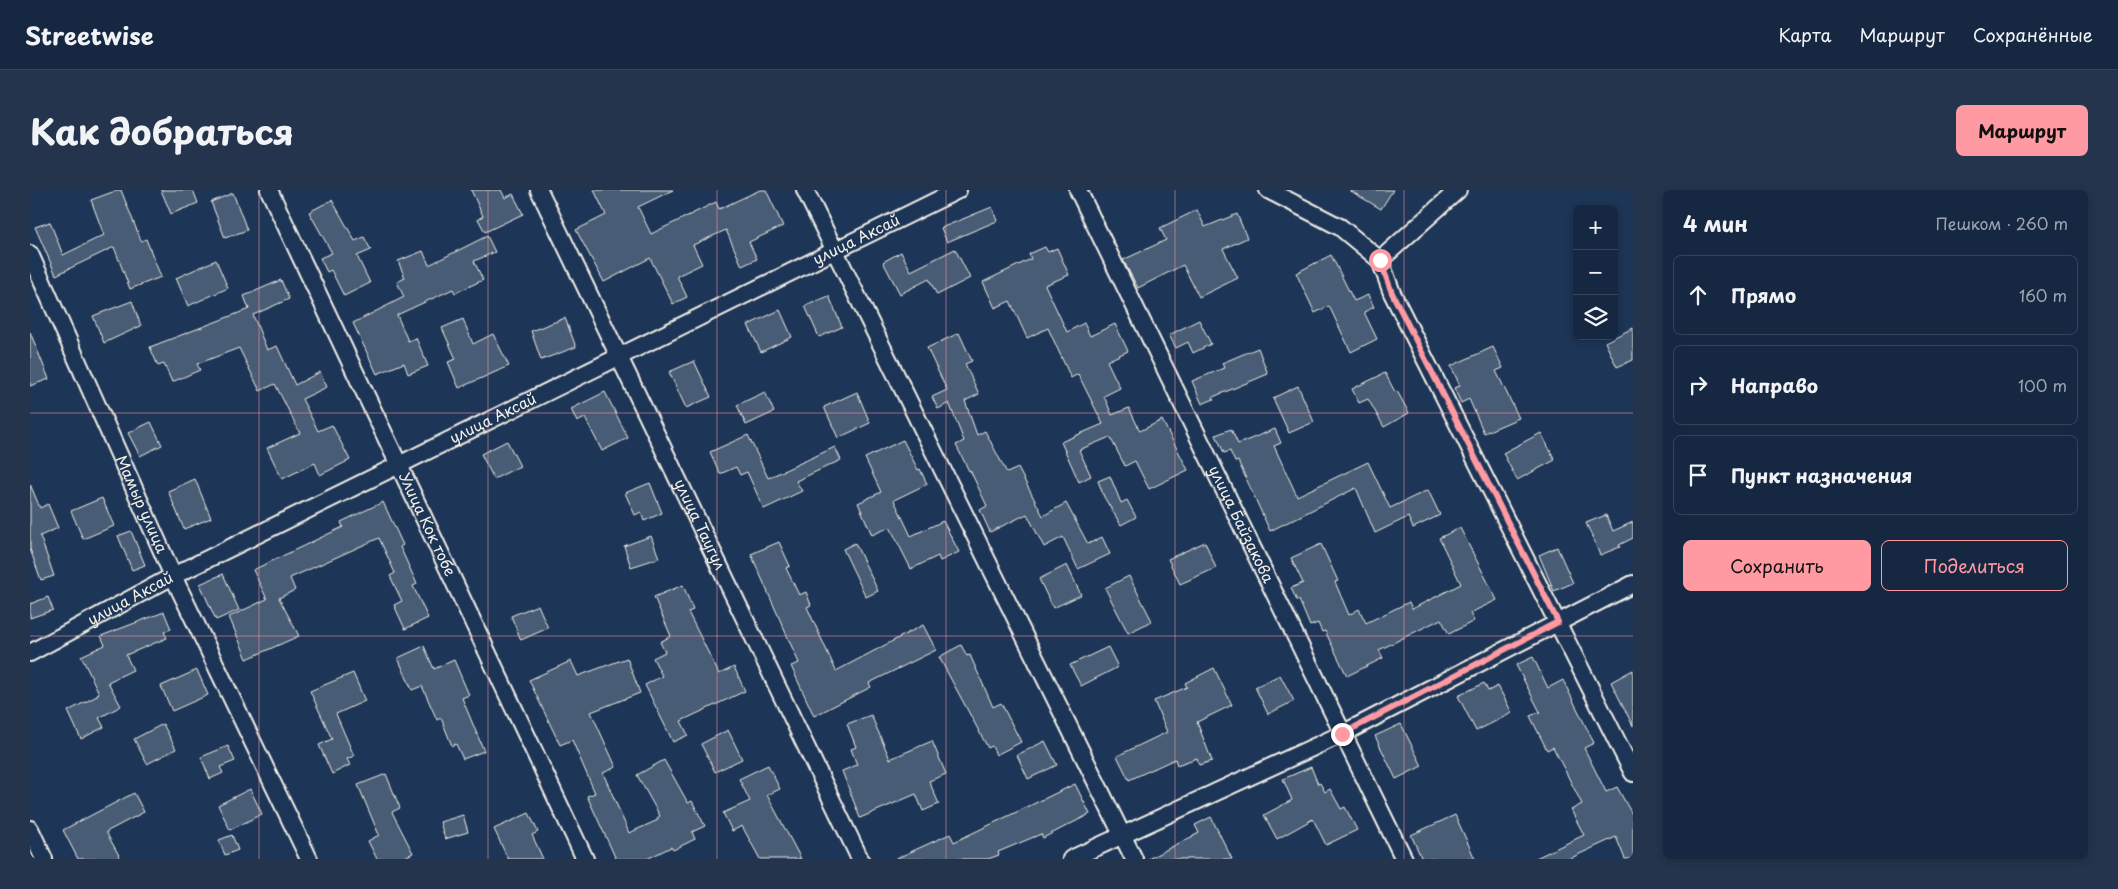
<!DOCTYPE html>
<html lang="ru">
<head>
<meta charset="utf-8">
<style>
	body { margin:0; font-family:"Playpen Sans",sans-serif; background:#23344c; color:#f1f3f6 }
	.controls { position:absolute; right:15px; top:15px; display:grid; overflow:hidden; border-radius:8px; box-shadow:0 2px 8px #0003 }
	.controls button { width:45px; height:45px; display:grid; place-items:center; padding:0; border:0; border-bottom:1px solid #35445a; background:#162841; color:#f1f3f6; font:25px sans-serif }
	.stop { position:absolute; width:15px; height:15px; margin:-11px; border:4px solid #ff9aa2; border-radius:50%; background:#fff }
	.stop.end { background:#ff9aa2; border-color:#fff; box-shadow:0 1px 5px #0008 }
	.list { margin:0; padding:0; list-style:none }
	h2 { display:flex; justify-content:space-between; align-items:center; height:65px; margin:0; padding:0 20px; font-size:21px }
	h2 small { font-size:16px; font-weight:400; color:#9ea6b1 }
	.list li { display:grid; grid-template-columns:32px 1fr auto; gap:15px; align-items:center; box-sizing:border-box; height:80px; margin:0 10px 10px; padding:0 10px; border:1px solid #35445a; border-radius:8px }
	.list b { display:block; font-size:19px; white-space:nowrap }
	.list em { font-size:16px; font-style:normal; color:#9ea6b1 }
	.actions { display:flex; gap:10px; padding:15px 20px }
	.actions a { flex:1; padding:11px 0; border:1px solid #ff9aa2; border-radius:8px; text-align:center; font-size:18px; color:#ff9aa2 }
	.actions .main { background:#ff9aa2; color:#111 }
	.icon { flex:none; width:28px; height:28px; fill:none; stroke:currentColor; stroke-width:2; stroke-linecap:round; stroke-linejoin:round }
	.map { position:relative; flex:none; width:1603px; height:669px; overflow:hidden; border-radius:8px }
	header { display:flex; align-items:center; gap:30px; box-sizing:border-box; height:70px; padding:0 25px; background:#162841; border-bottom:1px solid #35445a }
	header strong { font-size:24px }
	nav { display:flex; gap:28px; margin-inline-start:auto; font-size:18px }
	.intro { display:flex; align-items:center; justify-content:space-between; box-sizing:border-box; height:120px; padding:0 30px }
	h1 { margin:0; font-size:35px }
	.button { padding:12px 22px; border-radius:8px; background:#ff9aa2; color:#111; font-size:18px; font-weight:700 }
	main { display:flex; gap:30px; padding:0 30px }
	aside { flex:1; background:#162841; border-radius:8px; box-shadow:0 2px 8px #0003 }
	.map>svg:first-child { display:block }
	.building { fill:#485b74; stroke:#f4f1e8 }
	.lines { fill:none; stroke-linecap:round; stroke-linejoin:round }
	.minor-casing { stroke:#f4f1e8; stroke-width:20 }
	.minor { stroke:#1d3557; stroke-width:16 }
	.route { stroke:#ff9aa2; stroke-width:6 }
	.grid { fill:none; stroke:#ff9aa2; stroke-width:1; stroke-opacity:0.55 }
	.labels { text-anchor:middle; stroke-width:5; stroke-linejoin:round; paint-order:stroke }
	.street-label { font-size:15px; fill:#f4f1e8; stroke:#1d3557 }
</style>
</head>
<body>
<header>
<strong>Streetwise</strong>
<nav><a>Карта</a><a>Маршрут</a><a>Сохранённые</a></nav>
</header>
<div class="intro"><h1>Как добраться</h1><a class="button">Маршрут</a></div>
<main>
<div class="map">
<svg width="1603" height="669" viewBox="0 0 1603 669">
	<rect width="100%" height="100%" fill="#1d3557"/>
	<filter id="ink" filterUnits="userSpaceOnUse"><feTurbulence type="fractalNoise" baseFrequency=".02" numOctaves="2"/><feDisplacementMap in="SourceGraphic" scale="10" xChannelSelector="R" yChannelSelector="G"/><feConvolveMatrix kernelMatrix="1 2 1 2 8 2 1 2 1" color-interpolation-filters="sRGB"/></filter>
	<g filter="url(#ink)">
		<g class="building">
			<path d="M88 0H91L111 51 116 49 131 87 100 99 84 57 26 85 5 37 20 32 33 65 74 45 61 10Z"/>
			<path d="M131 0H163L168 13 141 24Z"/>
			<path d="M441 0H471L475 8 483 4 493 24 455 42 448 29 453 26Z"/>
			<path d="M564 0H643L608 17 621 44 686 12 689 19 730 0H736L753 36 719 52 727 69 712 76 696 40 663 55 672 74 647 86 657 107 643 114 620 68 574 92 546 40 576 25Z"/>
			<path d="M1319 0H1363L1351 19Z"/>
			<path d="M203 3 217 40 195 48 181 12Z"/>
			<path d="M302 10 325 51 334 47 341 60 327 66 340 93 314 106 301 80 297 82 290 68 302 63 279 22Z"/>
			<path d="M962 17 967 31 917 52 911 38Z"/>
			<path d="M1167 20 1175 37 1207 24 1217 48 1193 59 1208 88 1169 107 1153 75 1108 98 1093 70 1136 50 1130 38Z"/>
			<path d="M457 46 465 62 444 71 453 90 425 103 423 99 367 125 378 151 386 148 398 176 378 184 374 173 347 184 323 133 374 107 367 92 375 88 368 71 393 61 399 75Z"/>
			<path d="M1015 57 1018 62 1027 58 1039 85 1015 95 1037 142 1054 133 1060 146 1085 134 1098 161 1077 171 1090 198 1074 206 1082 225 1099 218 1110 241 1132 230 1158 280 1119 299 1105 271 1095 276 1080 247 1049 260 1061 286 1049 292 1031 252 1073 234 1048 184 1041 188 1018 138 997 148 980 111 965 118 953 92 1001 69 999 64Z"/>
			<path d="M925 59 940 88 907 105 899 89 870 104 853 72 871 62 881 81Z"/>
			<path d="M1301 65 1324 111 1338 105 1344 117 1334 122 1347 149 1321 162 1299 116 1285 123 1266 83Z"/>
			<path d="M186 70 198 98 158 116 146 88Z"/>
			<path d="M251 90 259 109 223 125 237 160 247 156 265 195 290 182 297 197 272 209 288 241 302 235 320 270 290 285 285 273 252 289 237 258 270 243 245 194 230 201 209 158 167 174 170 180 142 192 134 174 128 176 120 157 219 119 214 106Z"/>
			<path d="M799 106 812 137 789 147 775 116Z"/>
			<path d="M102 111 111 136 74 153 63 126Z"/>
			<path d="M750 120 762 147 731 162 718 135Z"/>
			<path d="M535 128 546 157 511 170 501 141Z"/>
			<path d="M433 129 443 154 463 144 479 176 429 198 418 172 426 169 412 138Z"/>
			<path d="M1169 130 1181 154 1163 163 1158 152 1146 158 1139 145Z"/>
			<path d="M1603 138V170L1587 177 1575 152Z"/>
			<path d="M0 142 19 189 0 196Z"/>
			<path d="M929 143 942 171 935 174 949 204 935 211 947 245 955 241 977 283 988 278 1013 326 1036 313 1058 354 1072 347 1080 364 1048 379 1033 347 1014 357 997 324 960 342 950 320 957 316 940 280 939 281 926 255 934 251 919 213 908 219 902 207 917 200 897 158Z"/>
			<path d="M1463 157 1473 178 1466 181 1489 228 1454 243 1439 209 1431 213 1424 198 1430 196 1421 176Z"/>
			<path d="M1228 158 1238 184 1183 207 1184 209 1172 214 1162 191 1194 178 1192 173Z"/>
			<path d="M664 171 681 207 656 218 639 182Z"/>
			<path d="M1355 183 1365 202 1367 201 1379 223 1354 237 1338 209 1329 213 1322 199Z"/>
			<path d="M1268 196 1284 232 1259 243 1243 208Z"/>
			<path d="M575 202 598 248 572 261 555 228 547 232 541 219Z"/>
			<path d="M735 202 744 222 716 235 707 215Z"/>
			<path d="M827 202 840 233 808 248 794 217Z"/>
			<path d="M121 232 132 255 110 266 98 243Z"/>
			<path d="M1201 239 1208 254 1245 239 1251 253 1244 256 1267 306 1338 272 1360 318 1398 300 1410 325 1383 338 1378 327 1345 343 1326 298 1240 341 1208 271 1205 272 1200 261 1194 263 1186 245Z"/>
			<path d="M1511 243 1525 270 1487 290 1473 263Z"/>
			<path d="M718 245 738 288 805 257 811 270 766 291 772 301 734 319 717 282 710 285 706 277 690 284 680 262Z"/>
			<path d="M873 250 888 280 890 279 897 294 864 310 881 346 913 331 929 362 910 371 908 366 881 379 860 337 842 345 828 313 851 302 835 268Z"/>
			<path d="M477 251 490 276 464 289 451 264Z"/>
			<path d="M1080 286 1091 313 1097 310 1106 327 1091 335 1074 307 1068 291Z"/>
			<path d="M165 289 181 328 154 339 138 301Z"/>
			<path d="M620 293 632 323 614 331 611 322 605 325 595 303Z"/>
			<path d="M0 294 10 318 18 314 28 338 10 346 24 386 11 390 0 359Z"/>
			<path d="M72 308 84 336 53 349 41 321Z"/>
			<path d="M353 312 373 355 370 357 387 394 383 396 398 428 375 439 364 415 372 411 360 386 365 383 349 348 260 388 265 400 249 408 269 446 217 469 199 427 237 409 223 380 313 337 311 332Z"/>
			<path d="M1576 325 1583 341 1603 332V348L1589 355 1590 357 1570 365 1556 333Z"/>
			<path d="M1430 338 1467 410 1440 423 1444 431 1419 444 1411 429 1349 460 1353 468 1317 486 1295 441 1292 442 1288 433 1280 436 1269 410 1267 411 1261 398 1273 393 1261 368 1291 354 1308 391 1305 392 1319 425 1329 419 1336 433 1379 412 1382 419 1431 394 1409 348Z"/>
			<path d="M101 341 115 375 102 380 88 346Z"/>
			<path d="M621 346 629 368 601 377 594 356Z"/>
			<path d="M749 352 760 376 756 378 769 405 776 402 781 415 777 417 806 481 893 435 906 460 839 493 841 497 784 526 761 476 769 473 721 364Z"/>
			<path d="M1175 352 1186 378 1150 394 1138 369Z"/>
			<path d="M825 353 848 401 836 407 813 359Z"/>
			<path d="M1527 357 1543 393 1524 401 1509 365Z"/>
			<path d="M1037 375 1051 405 1023 418 1009 389Z"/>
			<path d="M193 384 209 420 186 430 170 394Z"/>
			<path d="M1099 386 1122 431 1098 443 1075 398Z"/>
			<path d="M653 395 663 420 658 422 689 484 704 477 715 501 651 531 658 545 643 552 615 495 632 486 623 468 635 462 630 452 641 446 624 407Z"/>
			<path d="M18 407 23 420 0 428V414Z"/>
			<path d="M508 415 518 438 491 450 481 426Z"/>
			<path d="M134 422 141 439 134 442 137 448 96 465 103 480 78 492 91 516 69 528 74 537 51 549 38 521 67 506V504L69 503 51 466 75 455 71 446Z"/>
			<path d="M931 455 937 466 940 465 963 517 971 513 991 552 966 565 962 556 958 558 909 467Z"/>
			<path d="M394 456 404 479 424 470 439 505 432 508 454 561 433 569 426 554 422 556 411 528 407 530 392 496 382 500 368 468Z"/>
			<path d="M1078 457 1088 477 1051 496 1040 475Z"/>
			<path d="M1503 467 1518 498 1533 490 1564 553 1554 558 1576 602 1587 597 1603 626V669H1595L1586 647 1539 669H1504L1554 645 1541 620 1552 614 1523 557 1517 560 1500 526 1510 522 1486 475Z"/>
			<path d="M597 468 610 503 561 522 586 577 573 583 599 643 628 630 627 628 630 626 607 585 634 570 658 613 662 611 675 636 662 642 665 649 643 660 641 657 617 669H586L557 606 565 603 542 550 530 555 499 490 541 471 548 486Z"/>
			<path d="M1184 478 1202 515 1167 532 1182 571 1169 575 1167 568 1147 575 1145 569 1099 590 1087 566 1137 542 1124 511 1157 497 1155 493Z"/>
			<path d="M167 480 178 505 142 521 131 496Z"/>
			<path d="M1603 480V536L1581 492Z"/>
			<path d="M323 483 335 511 306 524 324 566 317 569 320 575 302 584 289 555 302 549 280 501Z"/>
			<path d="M1250 485 1264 511 1238 524 1225 497Z"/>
			<path d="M1454 493 1458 501 1468 496 1482 523 1446 541 1428 506Z"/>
			<path d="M841 525 860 569 902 551 916 584 899 591 909 614 893 621 886 604 830 628 812 581 827 575 821 559 826 557 817 534Z"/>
			<path d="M133 534 146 559 117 574 104 549Z"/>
			<path d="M1371 534 1392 576 1366 589 1345 546Z"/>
			<path d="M698 540 712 569 685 582 671 554Z"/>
			<path d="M1015 551 1027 575 998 589 987 565Z"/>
			<path d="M198 556 205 571 190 577 193 583 180 589 171 567Z"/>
			<path d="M738 575 750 599 737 605 771 669H730L712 636 702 641 693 623 720 611 709 589Z"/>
			<path d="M1281 577 1288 594 1290 593 1295 602 1300 599 1311 619 1315 617 1327 640 1296 655 1283 629 1247 649 1234 625 1262 610 1253 589Z"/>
			<path d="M356 584 370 618 362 622 383 663 371 669H347L338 651 349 645 328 595Z"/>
			<path d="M1045 594 1060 624 1013 648 1011 644 968 662 969 665 958 669H865L920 644 924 652Z"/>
			<path d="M220 599 232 624 200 640 188 615Z"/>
			<path d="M104 603 114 622 76 642 91 669H48L33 640Z"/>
			<path d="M499 623 508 642 502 645 513 669H478L464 639Z"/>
			<path d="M433 625 438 642 415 649 410 632Z"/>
			<path d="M1425 625 1445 669H1392L1381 645Z"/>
			<path d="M1181 627 1202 669H1118L1169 643 1165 635Z"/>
			<path d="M202 645 208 660 195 665 189 650Z"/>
		</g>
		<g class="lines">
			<g class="minor-casing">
				<g id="minor">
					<path id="s1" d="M239 0 555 669"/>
					<path id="s2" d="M509 0 830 669"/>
					<path d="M775 0 1104 669"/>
					<path id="s3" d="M1048 0 1374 669"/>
					<path d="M1238 0 1310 37 1350 70 1362 103 1603 583"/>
					<path id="s4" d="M0 64 143 386 279 669"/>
					<path d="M1350 70 1428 0"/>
					<path id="s5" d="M0 463 143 386 928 0"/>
					<path d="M0 639 14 669"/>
					<path d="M1041 669 1312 544 1603 394"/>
				</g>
			</g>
			<use href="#minor" class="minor"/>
		</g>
	</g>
	<g class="lines" filter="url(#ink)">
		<path class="route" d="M1312 544 1528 432 1362 103 1350 70"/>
	</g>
	<path class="grid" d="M229 0V669M458 0V669M687 0V669M916 0V669M1145 0V669M1374 0V669M0 223H1603M0 446H1603"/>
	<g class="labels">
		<g class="street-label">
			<text dy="5" stroke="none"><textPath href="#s5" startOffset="924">улица Аксай</textPath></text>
			<text dy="5" stroke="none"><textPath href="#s5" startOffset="519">улица Аксай</textPath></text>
			<text dy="5" stroke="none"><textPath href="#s4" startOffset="274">Мамыр улица</textPath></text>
			<text dy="5" stroke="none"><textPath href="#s1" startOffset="370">Улица Кок тобе</textPath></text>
			<text dy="5" stroke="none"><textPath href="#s2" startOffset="371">улица Таугул</textPath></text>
			<text dy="5" stroke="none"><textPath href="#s3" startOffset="372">улица Байзакова</textPath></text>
			<text dy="5" stroke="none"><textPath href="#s5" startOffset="114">улица Аксай</textPath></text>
		</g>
	</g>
</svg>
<div class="controls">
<button>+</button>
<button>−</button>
<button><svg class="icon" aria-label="layers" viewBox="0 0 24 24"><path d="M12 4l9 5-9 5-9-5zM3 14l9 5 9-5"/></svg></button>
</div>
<div class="stop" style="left:1350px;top:70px"></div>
<div class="stop end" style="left:1312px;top:544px"></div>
</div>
<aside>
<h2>4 мин<small>Пешком · 260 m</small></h2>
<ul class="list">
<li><svg class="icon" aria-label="ahead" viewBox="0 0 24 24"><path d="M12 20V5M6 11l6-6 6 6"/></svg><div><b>Прямо</b></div><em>160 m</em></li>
<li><svg class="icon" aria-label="right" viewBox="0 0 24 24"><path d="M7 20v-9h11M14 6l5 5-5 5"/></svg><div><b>Направо</b></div><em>100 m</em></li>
<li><svg class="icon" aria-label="arrive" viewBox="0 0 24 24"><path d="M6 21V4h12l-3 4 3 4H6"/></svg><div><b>Пункт назначения</b></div></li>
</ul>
<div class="actions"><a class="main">Сохранить</a><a>Поделиться</a></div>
</aside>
</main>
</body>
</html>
